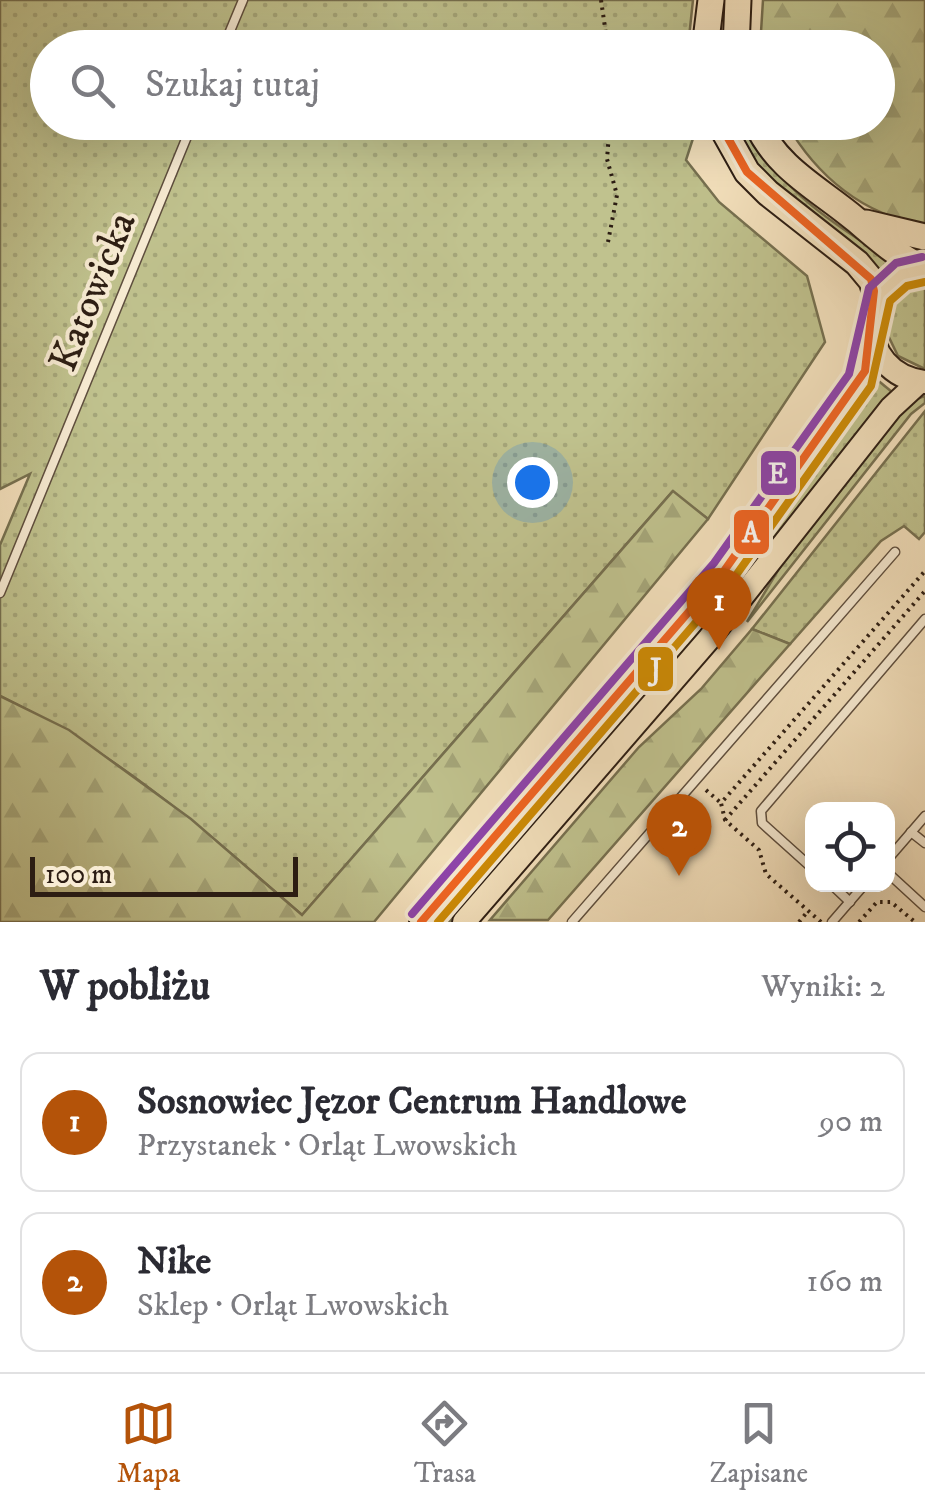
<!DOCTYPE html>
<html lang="pl">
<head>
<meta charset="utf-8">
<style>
	body { margin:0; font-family:"IM FELL DW Pica",serif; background:#f7f7f7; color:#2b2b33 }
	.controls { position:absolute; right:30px; bottom:30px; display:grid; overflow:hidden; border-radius:20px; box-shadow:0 10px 40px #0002 }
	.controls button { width:90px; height:90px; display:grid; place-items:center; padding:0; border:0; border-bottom:2px solid #e1e1e2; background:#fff; color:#2b2b33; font:50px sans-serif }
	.scale { position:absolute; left:30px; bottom:25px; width:268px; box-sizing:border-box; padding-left:10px; border:5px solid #2c1d13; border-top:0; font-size:28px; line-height:35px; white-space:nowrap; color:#2c1d13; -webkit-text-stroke:8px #f8ecd4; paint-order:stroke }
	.you { position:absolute; left:532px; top:482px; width:35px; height:35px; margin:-25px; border:8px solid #fff; border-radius:50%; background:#1a73e8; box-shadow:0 0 0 15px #1a73e833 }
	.badge { display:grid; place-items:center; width:65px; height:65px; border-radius:50%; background:#b45309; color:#fff; font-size:32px; font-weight:700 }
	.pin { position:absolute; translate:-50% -82px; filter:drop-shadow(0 2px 5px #0008) }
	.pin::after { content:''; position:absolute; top:52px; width:35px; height:30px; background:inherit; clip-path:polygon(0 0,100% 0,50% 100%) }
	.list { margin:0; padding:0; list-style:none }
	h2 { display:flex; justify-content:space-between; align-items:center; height:130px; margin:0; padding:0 40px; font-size:42px }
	h2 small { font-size:32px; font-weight:400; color:#7c7c81 }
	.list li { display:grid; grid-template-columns:65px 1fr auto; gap:30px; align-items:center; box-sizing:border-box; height:140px; margin:0 20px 20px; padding:0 20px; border:2px solid #e1e1e2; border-radius:20px }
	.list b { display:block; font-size:38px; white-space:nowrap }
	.list p { margin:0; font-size:32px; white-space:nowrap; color:#7c7c81 }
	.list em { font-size:32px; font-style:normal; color:#7c7c81 }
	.icon { flex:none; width:55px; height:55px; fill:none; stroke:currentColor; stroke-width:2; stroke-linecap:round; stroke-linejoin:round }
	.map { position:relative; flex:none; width:925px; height:922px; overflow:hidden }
	.search { position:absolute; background:#fff; box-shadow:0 10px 40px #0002; left:30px; right:30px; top:30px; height:110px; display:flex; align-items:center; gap:25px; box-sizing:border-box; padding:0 35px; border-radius:55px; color:#7c7c81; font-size:38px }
	.sheet { height:450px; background:#fff }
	nav { display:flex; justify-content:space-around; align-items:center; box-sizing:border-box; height:140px; border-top:2px solid #e1e1e2; background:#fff; font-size:28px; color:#7c7c81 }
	nav a { display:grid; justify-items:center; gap:5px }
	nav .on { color:#b45309 }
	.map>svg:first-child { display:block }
	.grass { fill:url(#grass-dots); stroke:#767050; stroke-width:2.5 }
	.forest { fill:url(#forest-firs); stroke:#767050; stroke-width:2.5 }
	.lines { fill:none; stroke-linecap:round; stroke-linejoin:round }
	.service-casing { stroke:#5e4e3e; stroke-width:11 }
	.primary-casing { stroke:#2c1d13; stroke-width:26 }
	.motorway-casing { stroke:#2c1d13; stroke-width:29 }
	.path { stroke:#2c1d13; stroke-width:4; stroke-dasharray:2.5 5; stroke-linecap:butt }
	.service { stroke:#f8ecd4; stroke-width:8 }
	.primary { stroke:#f4e1bd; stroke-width:22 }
	.motorway { stroke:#f4e1bd; stroke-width:25 }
	.bus-1-casing { stroke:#f8ecd4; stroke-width:15 }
	.bus-2-casing { stroke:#f8ecd4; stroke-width:15 }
	.bus-3-casing { stroke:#f8ecd4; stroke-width:15 }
	.bus-1 { stroke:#f26522; stroke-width:8 }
	.bus-2 { stroke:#ce8b04; stroke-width:8 }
	.bus-3 { stroke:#8e44ad; stroke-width:8 }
	.labels { text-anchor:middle; stroke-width:8; stroke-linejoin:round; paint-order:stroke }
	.street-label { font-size:40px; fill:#2c1d13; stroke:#f8ecd4 }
	.line-badge { stroke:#f8ecd4; stroke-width:4 }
	.badge-label { font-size:28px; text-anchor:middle; font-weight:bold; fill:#fff }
</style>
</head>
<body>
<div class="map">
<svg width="925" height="922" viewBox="0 0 925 922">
	<defs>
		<pattern id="grass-dots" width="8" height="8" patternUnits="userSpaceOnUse" patternTransform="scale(2.5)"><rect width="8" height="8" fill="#c0c28e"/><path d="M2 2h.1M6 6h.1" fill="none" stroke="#a5a67a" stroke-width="1.8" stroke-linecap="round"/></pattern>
		<pattern id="forest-firs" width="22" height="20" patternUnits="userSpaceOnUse" patternTransform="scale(2.5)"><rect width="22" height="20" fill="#c0c28e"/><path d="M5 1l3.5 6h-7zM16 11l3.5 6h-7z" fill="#a5a67a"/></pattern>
	</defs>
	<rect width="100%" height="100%" fill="#f4e1bd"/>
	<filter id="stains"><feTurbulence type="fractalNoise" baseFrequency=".002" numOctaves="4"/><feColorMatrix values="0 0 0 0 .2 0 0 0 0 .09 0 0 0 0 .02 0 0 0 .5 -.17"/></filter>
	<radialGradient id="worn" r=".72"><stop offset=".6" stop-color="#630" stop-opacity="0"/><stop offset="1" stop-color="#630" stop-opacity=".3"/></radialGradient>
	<g class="grass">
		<path d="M0 0H693L688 47 48 48V122L698 123 686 160 719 202 807 276 825 342 708 519 672 492 302 915C204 830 118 753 0 696V545L30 474 0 489Z"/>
		<path d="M729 123H744C781 193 830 220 894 263L879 275 768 181Z"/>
		<path d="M925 284V369L898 356 885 329C887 304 900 289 925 284Z"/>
		<path d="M875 378 892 392 755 566 633 711 625 704 747 560Z"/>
		<path d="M925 396V403L911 414 747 622 780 567 909 402Z"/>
		<path d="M925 411V532L919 539 904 526 881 541 790 644 752 629Z"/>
		<path d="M613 717 622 724 449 922H433Z"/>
	</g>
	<g class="forest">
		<path d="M763 0H925V224C864 217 816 175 786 123L878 122V48H760Z"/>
		<path d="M673 491 708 519 374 922H0V696L69 730 191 819 302 915Z"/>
		<path d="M752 629 790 644 548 920H490L639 747 701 689Z"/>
	</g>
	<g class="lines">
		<g class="service-casing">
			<g id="service">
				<path d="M223 48 243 0"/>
				<path d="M0 593 193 122"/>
				<path d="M911 832 925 843"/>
				<path d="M888 859 925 816"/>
				<path d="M812 868 762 823 761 811 925 619"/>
				<path d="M888 873 925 907"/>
				<path d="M831 884 850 902"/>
				<path d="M572 922 895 552"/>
				<path d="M832 922 865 884"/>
			</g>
		</g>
		<g class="primary-casing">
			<g id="primary">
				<path d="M925 269C854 276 854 374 925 382"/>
				<path d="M421 922 724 571 860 380 873 345"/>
				<path d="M464 922 708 640 891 408 919 382"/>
			</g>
		</g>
		<g class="motorway-casing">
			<g id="motorway">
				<path d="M705 48 711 0"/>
				<path d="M736 48 738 0"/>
				<path d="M719 122 747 172 768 193 857 263 872 281 877 298"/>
				<path d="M756 122C777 169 818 188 855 219 879 239 896 255 924 269"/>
				<path d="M866 223 925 237"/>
			</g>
		</g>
		<g class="path">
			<path d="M601 0 608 48"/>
			<path d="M608 242 617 195 607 159 610 122"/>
			<path d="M706 790 721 803"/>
			<path d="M725 820 925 591"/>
			<path d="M799 922 808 911"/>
			<path d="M821 922 766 874 759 850 725 820 721 803 925 571"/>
			<path d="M859 922 877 902H891L915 922"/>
		</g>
		<use href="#service" class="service"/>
		<use href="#primary" class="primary"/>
		<use href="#motorway" class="motorway"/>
		<g class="bus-1-casing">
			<path id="bus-1" d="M421 922 724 571 865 371 874 291 871 279 747 172 719 122"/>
		</g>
		<g class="bus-2-casing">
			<path id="bus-2" d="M438 922 734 578 871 386 890 301 907 286 925 282"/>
		</g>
		<g class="bus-3-casing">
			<path id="bus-3" d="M412 914 714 563 849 374 869 288 896 263 922 257"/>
		</g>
		<use href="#bus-1" class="bus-1"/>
		<use href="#bus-2" class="bus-2"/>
		<use href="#bus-3" class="bus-3"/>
	</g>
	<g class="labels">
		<g class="street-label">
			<text transform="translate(91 291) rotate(-68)" y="14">Katowicka</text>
		</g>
	</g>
	<g class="line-badge">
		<rect x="759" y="449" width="39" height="48" rx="10" fill="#8e44ad"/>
		<rect x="732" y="508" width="39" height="48" rx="10" fill="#f26522"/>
		<rect x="636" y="645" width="39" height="48" rx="10" fill="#ce8b04"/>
	</g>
	<g class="badge-label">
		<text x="778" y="483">E</text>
		<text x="751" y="542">A</text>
		<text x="656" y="678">J</text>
	</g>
	<rect width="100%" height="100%" filter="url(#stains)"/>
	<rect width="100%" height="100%" fill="url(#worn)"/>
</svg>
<div class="controls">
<button><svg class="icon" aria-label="locate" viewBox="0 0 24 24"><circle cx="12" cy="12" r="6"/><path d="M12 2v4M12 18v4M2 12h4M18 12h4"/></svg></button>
</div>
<div class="scale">100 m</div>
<div class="you"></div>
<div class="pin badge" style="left:719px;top:650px">1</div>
<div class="pin badge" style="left:679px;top:876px">2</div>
<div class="search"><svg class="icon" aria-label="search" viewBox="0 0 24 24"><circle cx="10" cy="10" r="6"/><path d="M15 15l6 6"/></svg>Szukaj tutaj</div>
</div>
<section class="sheet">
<h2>W pobliżu<small>Wyniki: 2</small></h2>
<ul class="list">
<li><span class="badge">1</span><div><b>Sosnowiec Jęzor Centrum Handlowe</b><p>Przystanek · Orląt Lwowskich</p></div><em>90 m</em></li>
<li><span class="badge">2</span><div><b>Nike</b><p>Sklep · Orląt Lwowskich</p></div><em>160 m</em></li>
</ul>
</section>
<nav>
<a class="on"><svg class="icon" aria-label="map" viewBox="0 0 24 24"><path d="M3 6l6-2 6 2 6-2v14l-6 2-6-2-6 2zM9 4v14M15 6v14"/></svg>Mapa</a>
<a><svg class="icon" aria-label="directions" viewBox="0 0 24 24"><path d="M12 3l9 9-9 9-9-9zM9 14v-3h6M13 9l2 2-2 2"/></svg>Trasa</a>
<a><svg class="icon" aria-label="saved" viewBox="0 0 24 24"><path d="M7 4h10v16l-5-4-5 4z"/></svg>Zapisane</a>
</nav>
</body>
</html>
